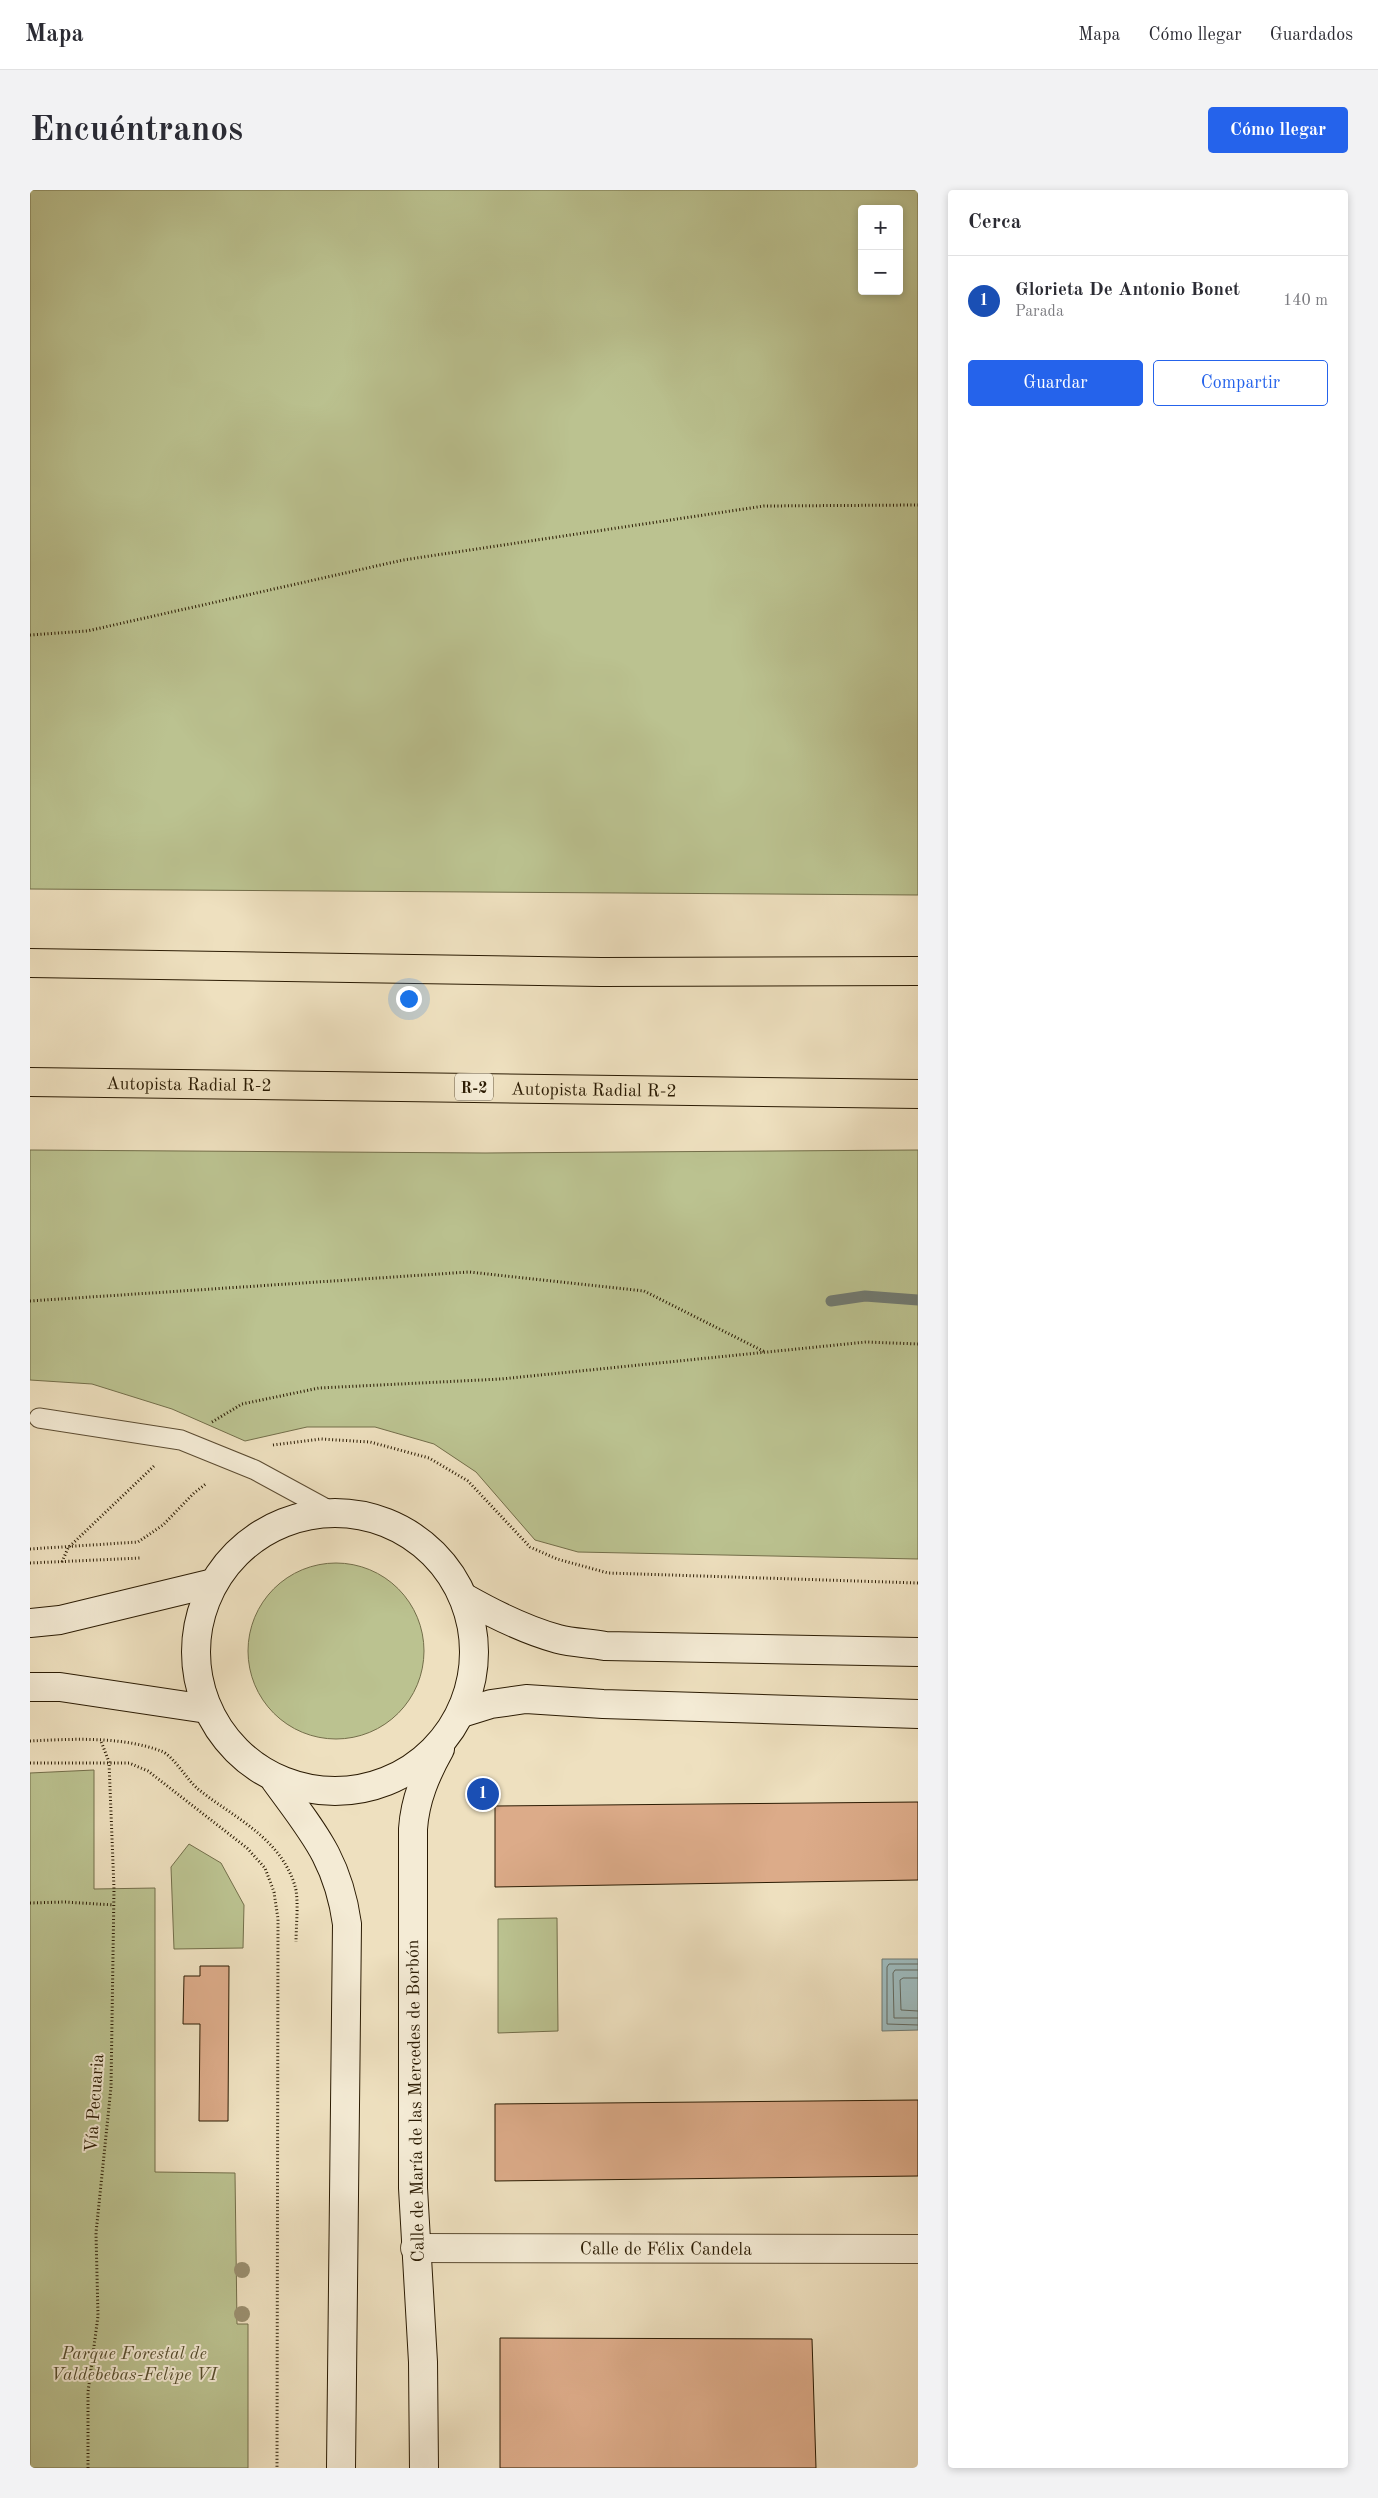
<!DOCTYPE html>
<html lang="es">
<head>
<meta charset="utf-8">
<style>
	body { margin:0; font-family:"Old Standard TT",serif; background:#f2f2f3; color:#2b2b33 }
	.controls { position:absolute; right:15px; top:15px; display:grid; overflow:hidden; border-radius:5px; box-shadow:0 2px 8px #0003 }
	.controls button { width:45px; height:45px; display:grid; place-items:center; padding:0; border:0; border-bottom:1px solid #e1e1e2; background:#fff; color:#2b2b33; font:25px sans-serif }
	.you { position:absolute; left:378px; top:808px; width:18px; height:18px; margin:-12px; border:4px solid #fff; border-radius:50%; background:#1a73e8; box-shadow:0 0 0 8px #1a73e833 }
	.badge { display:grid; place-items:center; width:32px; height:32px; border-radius:50%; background:#2563eb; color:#fff; font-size:16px; font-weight:700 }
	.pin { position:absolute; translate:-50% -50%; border:2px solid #fff; box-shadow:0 1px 5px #0006 }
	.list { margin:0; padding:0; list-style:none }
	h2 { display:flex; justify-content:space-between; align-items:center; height:65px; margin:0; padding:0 20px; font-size:21px }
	h2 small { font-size:16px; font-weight:400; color:#7c7c81 }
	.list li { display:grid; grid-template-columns:32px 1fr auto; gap:15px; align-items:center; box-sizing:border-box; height:90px; padding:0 20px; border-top:1px solid #e1e1e2 }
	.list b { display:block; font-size:19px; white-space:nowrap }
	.list p { margin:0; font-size:16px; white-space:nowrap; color:#7c7c81 }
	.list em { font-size:16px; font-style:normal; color:#7c7c81 }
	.actions { display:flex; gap:10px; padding:15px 20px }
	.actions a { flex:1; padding:11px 0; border:1px solid #2563eb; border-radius:5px; text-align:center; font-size:18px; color:#2563eb }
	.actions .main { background:#2563eb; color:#fff }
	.map { position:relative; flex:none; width:888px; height:2278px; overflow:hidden; border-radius:5px }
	header { display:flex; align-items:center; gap:30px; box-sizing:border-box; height:70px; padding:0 25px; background:#fff; border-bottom:1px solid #e1e1e2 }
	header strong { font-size:24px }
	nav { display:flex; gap:28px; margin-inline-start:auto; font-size:18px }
	.intro { display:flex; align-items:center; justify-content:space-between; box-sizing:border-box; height:120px; padding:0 30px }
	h1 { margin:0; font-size:35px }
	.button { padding:12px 22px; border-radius:5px; background:#2563eb; color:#fff; font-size:18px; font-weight:700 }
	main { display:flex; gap:30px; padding:0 30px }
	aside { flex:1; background:#fff; border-radius:5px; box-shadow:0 2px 8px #0003 }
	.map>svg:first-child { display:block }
	.green { fill:#bbc290; stroke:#736e4a; fill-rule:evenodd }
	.water { fill:#9ebabc; stroke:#707a72 }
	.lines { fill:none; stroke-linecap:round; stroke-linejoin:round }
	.shore { stroke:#646a60; stroke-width:1 }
	.stream { stroke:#707a72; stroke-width:11 }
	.building { fill:#dcab89; stroke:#2b1b03 }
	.lane-casing { stroke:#5c4c32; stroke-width:21 }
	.street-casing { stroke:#5c4c32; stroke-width:30 }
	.secondary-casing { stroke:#2b1b03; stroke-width:30 }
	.highway-casing { stroke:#2b1b03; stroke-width:30 }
	.path { stroke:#2b1b03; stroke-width:3; stroke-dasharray:1 2.5; stroke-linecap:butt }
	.lane { stroke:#f4ebd5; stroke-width:19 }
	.street { stroke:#f4ebd5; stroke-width:28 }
	.secondary { stroke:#f4ebd5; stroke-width:28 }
	.highway { stroke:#eee0bf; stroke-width:28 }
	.tree { fill:#9a8f6f }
	.labels { text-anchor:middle; stroke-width:4; stroke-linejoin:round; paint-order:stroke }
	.shield { fill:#f4ebd5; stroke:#675942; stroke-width:1 }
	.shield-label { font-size:16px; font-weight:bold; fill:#2b1b03 }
	.street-label { font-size:18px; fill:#2b1b03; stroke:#f4ebd5 }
	.park-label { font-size:18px; font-style:italic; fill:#564d2d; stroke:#f4ebd5 }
</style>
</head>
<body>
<header>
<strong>Mapa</strong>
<nav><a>Mapa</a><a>Cómo llegar</a><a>Guardados</a></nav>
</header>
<div class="intro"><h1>Encuéntranos</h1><a class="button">Cómo llegar</a></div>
<main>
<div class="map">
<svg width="888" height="2278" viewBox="0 0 888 2278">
	<rect width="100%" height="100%" fill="#eee0bf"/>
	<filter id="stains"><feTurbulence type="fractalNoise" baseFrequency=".004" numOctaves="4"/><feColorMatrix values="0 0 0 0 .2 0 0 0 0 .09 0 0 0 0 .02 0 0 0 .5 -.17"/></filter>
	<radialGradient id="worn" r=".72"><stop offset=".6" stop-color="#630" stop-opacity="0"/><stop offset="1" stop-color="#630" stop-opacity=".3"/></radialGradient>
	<g class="green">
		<path d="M0 0H888V705L0 699ZM832 19H869V101H832Z"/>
		<path d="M0 960 455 963 888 960V1369L548 1362 505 1350 446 1282 404 1254 345 1237H277L215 1251 142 1219 62 1194 0 1190Z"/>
		<circle cx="306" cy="1461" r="88"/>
		<path d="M64 1580V1699L125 1698V1982L205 1983 207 2134H218V2278H0V1583Z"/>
		<path d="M159 1654 191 1673 214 1715 213 1758 144 1759 141 1677Z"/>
		<path d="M527 1728 528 1841 468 1843V1729Z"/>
	</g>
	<path class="water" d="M852 1769H888V1840L852 1841Z"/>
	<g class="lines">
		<g class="shore">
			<path d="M888 1774H859L857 1777V1834L888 1835"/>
			<path d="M888 1780H865L863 1783 864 1828H888"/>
			<path d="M888 1788H873L870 1790 871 1820 888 1821"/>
		</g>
		<path class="stream" d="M801 1111 835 1106 888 1110"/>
	</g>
	<g class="building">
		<path d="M888 1612V1690L465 1697V1616Z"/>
		<path d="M170 1776H199L198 1931H169L170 1834H153L154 1786H170Z"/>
		<path d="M888 1910V1986L465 1991V1914Z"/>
		<path d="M470 2148 782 2149 786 2278H470Z"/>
	</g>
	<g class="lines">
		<g class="lane-casing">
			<path id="lane" d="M9 1228 151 1250 225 1280 304 1323"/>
		</g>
		<g class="street-casing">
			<g id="street">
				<path id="s1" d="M385 2058 888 2059"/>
			</g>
		</g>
		<g class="secondary-casing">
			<g id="secondary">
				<circle cx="305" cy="1462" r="139"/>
				<path d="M435 1408C465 1425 495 1440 528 1449 543 1453 560 1453 575 1456L888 1462"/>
				<path d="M0 1433 30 1430 183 1393"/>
				<path d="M0 1497H30L177 1519"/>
				<path d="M432 1523 461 1514 496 1509 573 1514 888 1524"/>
				<path d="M245 1590C282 1641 308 1669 317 1734L311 2278"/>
				<path d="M394 2278 393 2172 383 1998V1639C385 1609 396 1584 410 1559"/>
			</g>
		</g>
		<g class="highway-casing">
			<g id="highway">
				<path d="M0 773 571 782 888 781"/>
				<path id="s2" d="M0 892 888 904"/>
			</g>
		</g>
		<g class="path">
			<path d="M0 445 57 441 373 370 734 316 888 315"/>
			<path d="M0 1111 439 1082 614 1101 735 1162"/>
			<path d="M182 1232 212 1214 289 1198 471 1189 836 1152 888 1154"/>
			<path d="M243 1255 291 1249 340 1252 399 1268 438 1291 500 1357 527 1369 578 1383 888 1393"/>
			<path d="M0 1359 108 1352 133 1335 164 1303 177 1293"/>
			<path d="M32 1372 38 1358 124 1276"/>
			<path d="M0 1373 111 1368"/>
			<path d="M0 1551C42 1549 91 1546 131 1561 143 1565 157 1590 168 1599 204 1628 250 1647 265 1696 269 1709 266 1737 266 1752"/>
			<path d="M0 1573H99L118 1581 217 1658 235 1678 244 1702 248 1729 247 2278"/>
			<path d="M0 1713 35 1712 84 1715"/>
			<path d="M58 2278V2202L68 2126 66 2043 81 1897 84 1699 79 1572 71 1551"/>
		</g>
		<use href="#lane" class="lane"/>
		<use href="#street" class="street"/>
		<use href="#secondary" class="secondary"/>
		<use href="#highway" class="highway"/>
	</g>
	<g class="tree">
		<circle cx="212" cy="2080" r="8"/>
		<circle cx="212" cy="2124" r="8"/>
	</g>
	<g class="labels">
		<rect class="shield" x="425" y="883.5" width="38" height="27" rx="4"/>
		<g class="shield-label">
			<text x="444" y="903">R-2</text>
		</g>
		<g class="street-label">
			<text dy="6" stroke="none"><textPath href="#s2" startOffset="159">Autopista Radial R-2</textPath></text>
			<text dy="6" stroke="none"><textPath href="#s2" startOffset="564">Autopista Radial R-2</textPath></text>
			<text transform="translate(385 1911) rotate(-91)" y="6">Calle de María de las Mercedes de Borbón</text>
			<text transform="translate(64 1913) rotate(-86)" y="6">Vía Pecuaria</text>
			<text dy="6" stroke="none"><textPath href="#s1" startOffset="251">Calle de Félix Candela</textPath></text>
		</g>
		<g class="park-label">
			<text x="104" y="2169">Parque Forestal de<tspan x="104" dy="21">Valdebebas-Felipe VI</tspan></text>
		</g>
	</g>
	<rect width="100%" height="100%" filter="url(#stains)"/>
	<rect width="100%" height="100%" fill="url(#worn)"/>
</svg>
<div class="controls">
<button>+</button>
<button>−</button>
</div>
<div class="you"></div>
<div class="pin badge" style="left:453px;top:1604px;background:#1a4fb4">1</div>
</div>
<aside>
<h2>Cerca<small></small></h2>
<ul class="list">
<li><span class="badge" style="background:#1a4fb4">1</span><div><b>Glorieta De Antonio Bonet</b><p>Parada</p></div><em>140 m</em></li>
</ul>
<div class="actions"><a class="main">Guardar</a><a>Compartir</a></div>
</aside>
</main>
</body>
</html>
